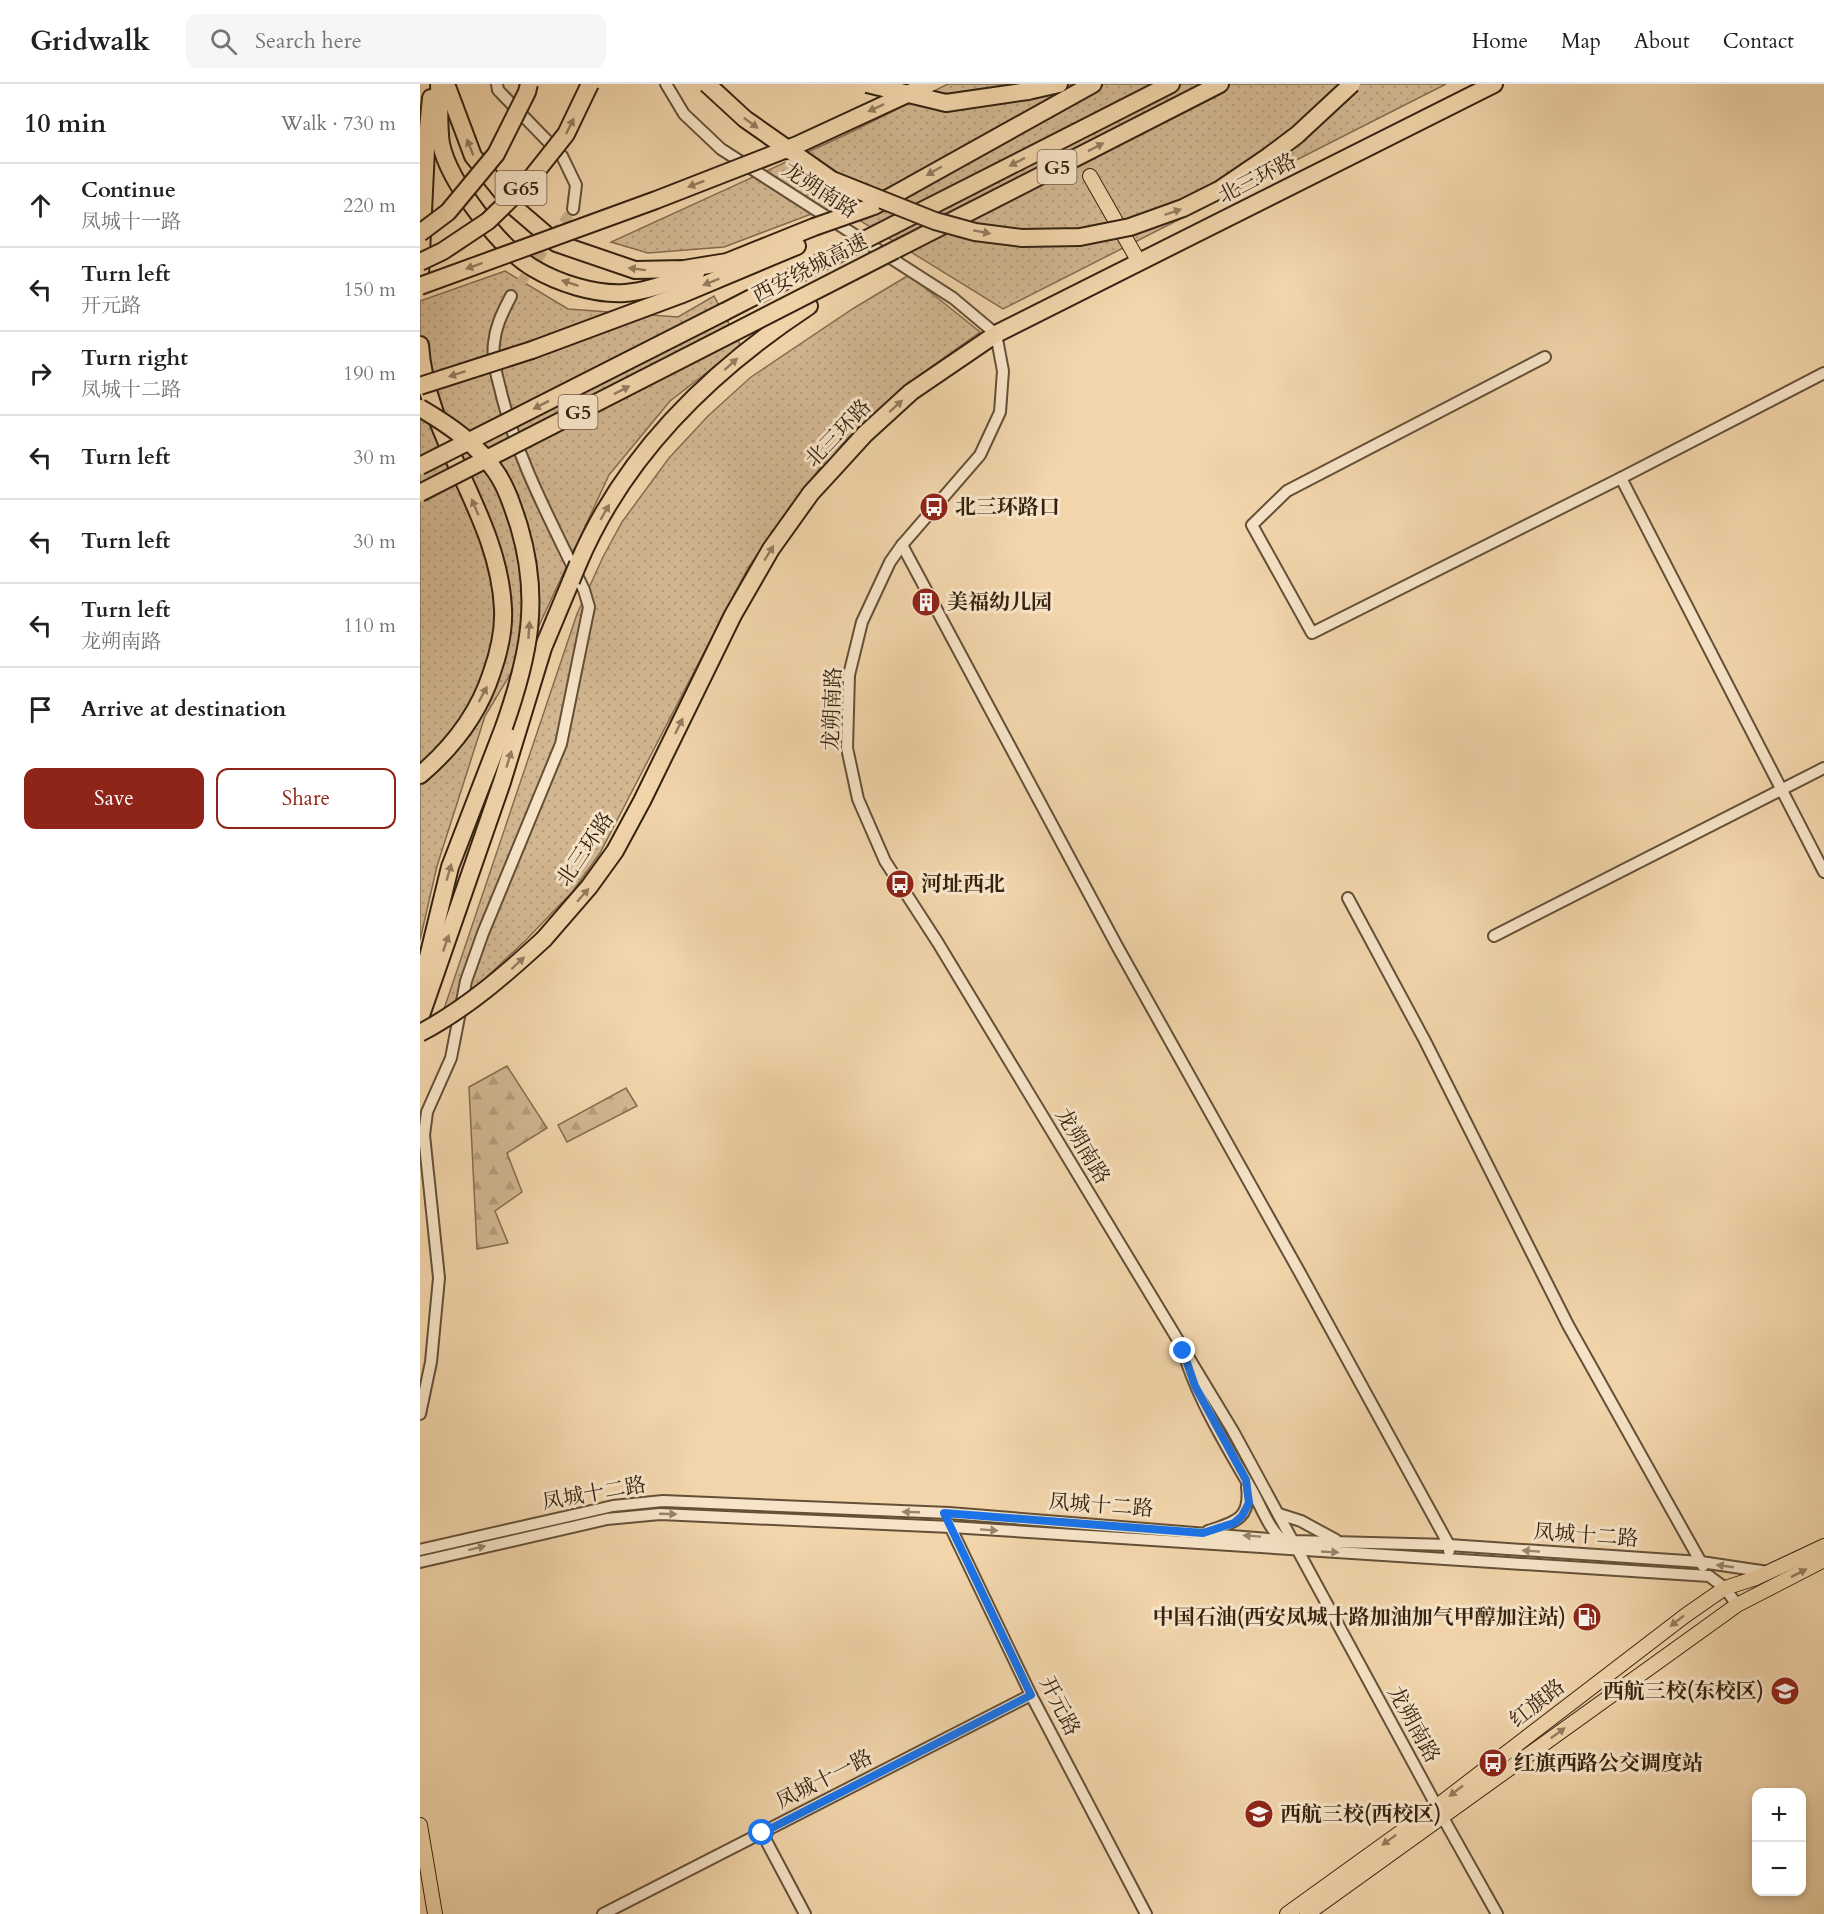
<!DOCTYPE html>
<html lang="en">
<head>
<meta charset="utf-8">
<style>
	body { margin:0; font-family:Cardo,"Noto Serif SC",serif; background:#f6f6f6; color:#202124 }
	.controls { position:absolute; right:18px; bottom:18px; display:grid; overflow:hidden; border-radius:12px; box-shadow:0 3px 9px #0003 }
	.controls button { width:54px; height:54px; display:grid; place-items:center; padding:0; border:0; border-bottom:2px solid #e0e0e0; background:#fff; color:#202124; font:30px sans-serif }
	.stop { position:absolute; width:18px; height:18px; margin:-14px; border:4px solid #1a73e8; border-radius:50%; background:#fff }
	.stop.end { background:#1a73e8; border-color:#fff; box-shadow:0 2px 6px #0008 }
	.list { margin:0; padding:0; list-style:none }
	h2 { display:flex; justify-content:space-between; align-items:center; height:78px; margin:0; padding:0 24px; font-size:26px }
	h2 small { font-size:20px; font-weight:400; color:#757577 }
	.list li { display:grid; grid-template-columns:39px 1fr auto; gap:18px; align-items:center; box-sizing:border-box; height:84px; padding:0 24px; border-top:2px solid #e0e0e0 }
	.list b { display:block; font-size:22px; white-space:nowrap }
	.list p { margin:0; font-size:20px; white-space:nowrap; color:#757577 }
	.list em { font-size:20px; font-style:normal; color:#757577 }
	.actions { display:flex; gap:12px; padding:18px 24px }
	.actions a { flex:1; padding:14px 0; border:2px solid #8f2418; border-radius:12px; text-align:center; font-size:21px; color:#8f2418 }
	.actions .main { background:#8f2418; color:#fff }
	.icon { flex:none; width:33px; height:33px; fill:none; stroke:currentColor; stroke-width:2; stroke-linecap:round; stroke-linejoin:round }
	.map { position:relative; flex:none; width:1404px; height:1830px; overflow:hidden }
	header { display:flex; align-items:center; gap:36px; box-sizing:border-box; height:84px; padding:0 30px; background:#fff; border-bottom:2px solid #e0e0e0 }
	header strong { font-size:28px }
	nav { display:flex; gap:33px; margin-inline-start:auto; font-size:21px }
	.search { width:420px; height:54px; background:#f6f6f6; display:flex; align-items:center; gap:15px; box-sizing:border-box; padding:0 21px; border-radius:12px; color:#757577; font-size:22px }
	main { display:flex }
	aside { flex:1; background:#fff }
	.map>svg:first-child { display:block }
	.grass { fill:url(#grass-dots); stroke:#846d50; stroke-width:1.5 }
	.forest { fill:url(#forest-firs); stroke:#846d50; stroke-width:1.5 }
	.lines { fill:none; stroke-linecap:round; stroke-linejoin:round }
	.minor-tunnel { stroke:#ccb18c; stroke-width:10; stroke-dasharray:10 5; stroke-linecap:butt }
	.major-tunnel { stroke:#ccb18c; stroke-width:14; stroke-dasharray:14 7; stroke-linecap:butt }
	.minor-casing { stroke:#645037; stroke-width:14 }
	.major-casing { stroke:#352310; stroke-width:16 }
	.highway-casing { stroke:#352310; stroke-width:20 }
	.minor { stroke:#f7e4c8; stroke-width:10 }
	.major { stroke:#f2d5ab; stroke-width:14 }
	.highway { stroke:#f2d5ab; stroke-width:16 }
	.highway-bridge-casing { stroke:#352310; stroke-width:20; stroke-linecap:butt }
	.highway-bridge { stroke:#f2d5ab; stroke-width:16 }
	.oneway { fill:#947c5e }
	.oneway2 { fill:#96846c }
	.route { stroke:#1a73e8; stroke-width:8 }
	.labels { text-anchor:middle; stroke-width:6; stroke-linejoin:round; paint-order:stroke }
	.shield { fill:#f7e4c8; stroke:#6f5d47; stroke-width:1.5 }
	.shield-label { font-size:20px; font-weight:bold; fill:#352310 }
	.street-label { font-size:21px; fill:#352310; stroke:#f7e4c8 }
	.poi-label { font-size:21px; font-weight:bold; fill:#352310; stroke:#f7e4c8; text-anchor:start }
</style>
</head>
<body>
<header>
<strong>Gridwalk</strong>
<div class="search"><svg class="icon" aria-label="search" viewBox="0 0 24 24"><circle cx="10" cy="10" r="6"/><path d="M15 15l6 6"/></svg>Search here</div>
<nav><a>Home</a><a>Map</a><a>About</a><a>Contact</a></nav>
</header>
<main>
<aside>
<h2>10 min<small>Walk · 730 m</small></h2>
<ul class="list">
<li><svg class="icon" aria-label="ahead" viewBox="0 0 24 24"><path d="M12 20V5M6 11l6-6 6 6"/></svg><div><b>Continue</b><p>凤城十一路</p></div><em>220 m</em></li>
<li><svg class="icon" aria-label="left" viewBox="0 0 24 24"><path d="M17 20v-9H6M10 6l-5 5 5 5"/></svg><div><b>Turn left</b><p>开元路</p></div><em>150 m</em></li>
<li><svg class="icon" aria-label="right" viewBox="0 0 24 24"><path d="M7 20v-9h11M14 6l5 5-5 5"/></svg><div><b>Turn right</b><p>凤城十二路</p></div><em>190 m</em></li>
<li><svg class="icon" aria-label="left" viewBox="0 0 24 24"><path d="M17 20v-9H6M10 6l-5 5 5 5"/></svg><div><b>Turn left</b></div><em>30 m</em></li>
<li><svg class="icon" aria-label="left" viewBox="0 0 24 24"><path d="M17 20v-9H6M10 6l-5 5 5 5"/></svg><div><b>Turn left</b></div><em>30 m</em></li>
<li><svg class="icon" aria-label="left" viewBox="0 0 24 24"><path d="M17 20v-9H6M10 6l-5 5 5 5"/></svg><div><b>Turn left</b><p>龙朔南路</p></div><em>110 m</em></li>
<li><svg class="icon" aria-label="arrive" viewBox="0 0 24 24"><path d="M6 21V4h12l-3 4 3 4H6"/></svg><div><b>Arrive at destination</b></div></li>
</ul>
<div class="actions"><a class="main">Save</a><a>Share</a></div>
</aside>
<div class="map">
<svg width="1404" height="1830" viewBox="0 0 1404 1830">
	<defs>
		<pattern id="grass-dots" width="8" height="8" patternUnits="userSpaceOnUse" patternTransform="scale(1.5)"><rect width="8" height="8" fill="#d2b791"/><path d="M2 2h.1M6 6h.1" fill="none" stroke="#b59d7c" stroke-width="1.8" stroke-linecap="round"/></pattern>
		<pattern id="forest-firs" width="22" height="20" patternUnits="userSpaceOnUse" patternTransform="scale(1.5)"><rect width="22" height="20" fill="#d2b791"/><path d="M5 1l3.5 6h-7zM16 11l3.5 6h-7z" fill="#b59d7c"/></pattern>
	</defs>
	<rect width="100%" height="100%" fill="#f2d5ab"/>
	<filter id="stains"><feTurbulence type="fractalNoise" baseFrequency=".00333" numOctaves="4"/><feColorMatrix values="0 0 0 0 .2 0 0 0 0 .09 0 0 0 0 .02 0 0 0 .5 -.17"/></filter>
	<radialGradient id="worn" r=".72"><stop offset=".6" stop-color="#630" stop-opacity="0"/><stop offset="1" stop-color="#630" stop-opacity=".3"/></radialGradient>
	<g class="grass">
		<path d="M528 0H1026L583 225 415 121 304 163 228 169 191 158 425 51Z"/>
		<path d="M85 187 148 225 258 233 294 212 321 262 250 317 189 391 117 546 65 632 17 782 0 856V217Z"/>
		<path d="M489 191 560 248 497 293 450 333 411 370 372 420 328 484 180 769 153 807 106 856 57 902 24 925 157 530 183 473 202 438 249 374 288 332 331 293 434 224Z"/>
	</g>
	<g class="forest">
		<path d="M87 982 127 1044 87 1069 102 1108 75 1127 88 1159 57 1165 49 1003Z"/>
		<path d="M206 1004 217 1022 147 1058 138 1041Z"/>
	</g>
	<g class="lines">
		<path class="minor-tunnel" d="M91 212 153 125"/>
		<path class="major-tunnel" d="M618 0 670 92"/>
		<g class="minor-casing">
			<g id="minor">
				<path d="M77 0 78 6 142 72 156 101 153 125"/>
				<path d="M246 0 264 30 301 65 533 214 576 250 583 287 580 328 560 371 482 461 470 478 442 538 429 591 427 664 438 715 465 777 518 859 813 1347 1022 1732 1077 1830"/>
				<path d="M1125 273 867 407 832 441 892 549 1201 394 1404 289"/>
				<path d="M1201 394 1404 788"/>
				<path d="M482 461 697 862 880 1189 1029 1461V1467"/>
				<path d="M928 814 1005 957 1148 1241 1283 1482"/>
				<path d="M1074 852 1404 684"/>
				<path d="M767 1279C783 1325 810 1368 834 1410 842 1425 850 1447 864 1457"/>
				<path d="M0 1330 11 1278 19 1194 4 1051 7 1028 31 974 46 897 63 849 141 660 169 523 164 506C133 441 96 374 80 304 76 290 72 273 74 259 76 240 83 228 91 212"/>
				<path d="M859 1430 881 1437 916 1456"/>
				<path d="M529 1440 611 1611 726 1830"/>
				<path d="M788 1447C815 1438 831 1435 827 1403"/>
				<path d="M0 1466 193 1422 243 1417 529 1429 874 1457 1029 1461 1281 1478 1348 1488"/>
				<path d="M0 1478 187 1435 240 1430 531 1443 1289 1492 1305 1504 1317 1521"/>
				<path d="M342 1749 385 1830"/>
				<path d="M183 1830 611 1611"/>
			</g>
		</g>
		<g class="major-casing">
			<g id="major">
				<path d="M670 92 719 178"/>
				<path d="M0 1741 15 1830"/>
				<path d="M867 1830 1017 1722 1266 1531 1305 1504 1336 1494 1404 1462"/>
				<path d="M887 1830 1317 1521 1404 1476"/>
			</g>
		</g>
		<g class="highway-casing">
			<g id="highway">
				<path d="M19 0C20 19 18 41 21 60 29 98 80 164 113 184 138 199 175 211 205 209 229 207 253 197 276 189"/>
				<path d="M26 0 53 72 94 123 136 159 215 186 264 185 307 178 394 143"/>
				<path d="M608 7 639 0"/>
				<path d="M454 122 673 0"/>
				<path d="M474 141 751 0"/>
				<path d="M475 166 800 0"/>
				<path d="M0 190 6 65 11 14"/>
				<path d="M304 228 419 169"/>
				<path d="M0 261C6 355 79 431 83 525 84 546 79 568 72 588 59 629 33 663 0 691"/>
				<path d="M112 266 260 211 377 162"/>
				<path d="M158 480C204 371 292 286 389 222"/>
				<path d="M124 855 169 803 195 767 222 717 313 531 351 465 391 409 414 384 445 350 491 308 576 250 1074 0"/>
				<path d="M1 902 30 783 84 643"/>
				<path d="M0 934 82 698 123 564 151 497"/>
			</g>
		</g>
		<use href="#minor" class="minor"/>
		<use href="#major" class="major"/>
		<use href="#highway" class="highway"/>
		<g class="highway-bridge-casing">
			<g id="highway-bridge">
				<path d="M287 0 325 35 412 96 515 137 555 148 602 154 660 153 710 143 763 124 799 106 849 72 877 51 932 0"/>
				<path d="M447 0 526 19 608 7"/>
				<path d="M394 143 451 123"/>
				<path d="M0 149 28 128 76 70 107 8 109 0"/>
				<path d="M419 169 474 141"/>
				<path d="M0 178 23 167 68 137 108 98 146 50 170 0"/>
				<path d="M0 202 236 116 377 61 509 0"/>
				<path d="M0 302 112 266"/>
				<path d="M0 324C29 341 57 360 76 388 87 404 93 424 99 442 121 516 109 572 84 643"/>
				<path d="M0 382 304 228"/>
				<path d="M0 409 475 166"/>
				<path d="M151 497 158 480"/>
				<path d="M0 949C46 925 86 890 124 855"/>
			</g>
		</g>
		<use href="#highway-bridge" class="highway-bridge"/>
	</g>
	<defs><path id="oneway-solid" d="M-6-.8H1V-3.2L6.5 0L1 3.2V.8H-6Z" transform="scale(1.5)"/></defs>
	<g class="oneway">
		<use href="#oneway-solid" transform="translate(456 24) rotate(155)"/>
		<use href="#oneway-solid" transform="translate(331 39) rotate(36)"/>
		<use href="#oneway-solid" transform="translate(150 42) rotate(-64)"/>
		<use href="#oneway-solid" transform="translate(50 63) rotate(-112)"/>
		<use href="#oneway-solid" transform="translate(676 63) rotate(-27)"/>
		<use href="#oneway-solid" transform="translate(597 78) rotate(153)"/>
		<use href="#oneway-solid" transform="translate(514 87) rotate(150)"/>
		<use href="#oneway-solid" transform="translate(276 100) rotate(159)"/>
		<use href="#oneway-solid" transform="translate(753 128) rotate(-19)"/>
		<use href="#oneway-solid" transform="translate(562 148) rotate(10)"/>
		<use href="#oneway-solid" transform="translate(54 182) rotate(160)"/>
		<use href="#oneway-solid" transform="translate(217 185) rotate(-173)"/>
		<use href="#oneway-solid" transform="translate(291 198) rotate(158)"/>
		<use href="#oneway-solid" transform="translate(150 199) rotate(-162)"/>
		<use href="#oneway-solid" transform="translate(311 280) rotate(-42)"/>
		<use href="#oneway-solid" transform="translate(37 290) rotate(162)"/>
		<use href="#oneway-solid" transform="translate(202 306) rotate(-27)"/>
		<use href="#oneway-solid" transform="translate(121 321) rotate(153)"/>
		<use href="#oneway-solid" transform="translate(476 322) rotate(-42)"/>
		<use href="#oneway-solid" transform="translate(55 423) rotate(-113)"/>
		<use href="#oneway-solid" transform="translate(185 428) rotate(-60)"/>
		<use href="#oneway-solid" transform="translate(349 469) rotate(-58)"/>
		<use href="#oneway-solid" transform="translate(109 546) rotate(-86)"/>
		<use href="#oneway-solid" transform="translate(63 610) rotate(-62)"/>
		<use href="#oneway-solid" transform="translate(259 642) rotate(-64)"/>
		<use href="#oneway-solid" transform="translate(89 675) rotate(-73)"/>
		<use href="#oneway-solid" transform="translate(29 788) rotate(-74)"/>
		<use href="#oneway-solid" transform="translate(163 811) rotate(-49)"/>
		<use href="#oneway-solid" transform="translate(26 859) rotate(-71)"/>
		<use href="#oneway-solid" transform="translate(98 879) rotate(-43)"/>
		<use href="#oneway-solid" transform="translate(1379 1489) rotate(-27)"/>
		<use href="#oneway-solid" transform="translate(1257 1537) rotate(142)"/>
		<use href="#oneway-solid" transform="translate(1138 1649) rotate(-36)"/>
		<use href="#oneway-solid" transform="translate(1036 1707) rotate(142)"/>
		<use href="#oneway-solid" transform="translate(969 1756) rotate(144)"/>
	</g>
	<g class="oneway2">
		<use href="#oneway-solid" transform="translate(491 1428) rotate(-178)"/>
		<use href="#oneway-solid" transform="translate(248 1430) rotate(2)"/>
		<use href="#oneway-solid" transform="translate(569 1446) rotate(4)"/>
		<use href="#oneway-solid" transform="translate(832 1452) rotate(-176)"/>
		<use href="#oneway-solid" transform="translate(57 1464) rotate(-14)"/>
		<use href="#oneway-solid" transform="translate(1111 1467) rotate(-176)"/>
		<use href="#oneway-solid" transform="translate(910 1468) rotate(3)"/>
		<use href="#oneway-solid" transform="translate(1305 1482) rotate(-172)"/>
	</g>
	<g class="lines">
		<path class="route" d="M342 1749 611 1611 524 1429 783 1449 814 1439 822 1432 829 1419 826 1396 775 1302 763 1267"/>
	</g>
	<defs>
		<g id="bus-disc" transform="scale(1.5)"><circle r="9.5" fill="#8f2418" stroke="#f7e4c8"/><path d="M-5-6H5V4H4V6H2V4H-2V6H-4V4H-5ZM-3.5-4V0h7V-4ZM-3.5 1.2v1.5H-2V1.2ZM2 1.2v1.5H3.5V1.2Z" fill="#fff"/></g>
		<g id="building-disc" transform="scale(1.5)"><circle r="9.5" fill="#8f2418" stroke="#f7e4c8"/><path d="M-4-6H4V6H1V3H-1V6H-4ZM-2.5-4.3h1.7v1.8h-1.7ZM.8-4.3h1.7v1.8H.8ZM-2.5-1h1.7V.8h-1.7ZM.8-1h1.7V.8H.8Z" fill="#fff"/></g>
		<g id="fuel-disc" transform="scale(1.5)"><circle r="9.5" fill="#8f2418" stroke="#f7e4c8"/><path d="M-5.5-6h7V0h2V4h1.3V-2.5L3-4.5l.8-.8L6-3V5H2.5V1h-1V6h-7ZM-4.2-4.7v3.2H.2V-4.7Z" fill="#fff"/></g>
		<g id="school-disc" transform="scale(1.5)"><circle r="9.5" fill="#8f2418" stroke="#f7e4c8"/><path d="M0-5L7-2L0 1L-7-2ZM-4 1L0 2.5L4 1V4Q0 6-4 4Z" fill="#fff"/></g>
	</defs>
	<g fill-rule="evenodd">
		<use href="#bus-disc" x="514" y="423"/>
		<use href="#building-disc" x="506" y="518"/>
		<use href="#bus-disc" x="480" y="800"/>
		<use href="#fuel-disc" x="1167" y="1533"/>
		<use href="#school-disc" x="1365" y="1607"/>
		<use href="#bus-disc" x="1073" y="1679"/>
		<use href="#school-disc" x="839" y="1730"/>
	</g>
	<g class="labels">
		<g class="shield">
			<rect x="617.5" y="66" width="39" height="34" rx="4.5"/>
			<rect x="75.5" y="87" width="51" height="34" rx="4.5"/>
			<rect x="138.5" y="311" width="39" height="34" rx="4.5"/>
		</g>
		<g class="shield-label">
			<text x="637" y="90">G5</text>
			<text x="101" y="111">G65</text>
			<text x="158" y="335">G5</text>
		</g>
		<g class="street-label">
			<text transform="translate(837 94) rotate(-27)" y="7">北三环路</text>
			<text transform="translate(400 106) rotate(33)" y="7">龙朔南路</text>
			<text transform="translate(390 184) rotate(-27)" y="7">西安绕城高速</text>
			<text transform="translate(418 349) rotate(-46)" y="7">北三环路</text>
			<text transform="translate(412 625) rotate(-88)" y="7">龙朔南路</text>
			<text transform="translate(165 765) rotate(-56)" y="7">北三环路</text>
			<text transform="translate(663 1062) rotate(59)" y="7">龙朔南路</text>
			<text transform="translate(174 1409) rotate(-10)" y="7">凤城十二路</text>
			<text transform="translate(681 1421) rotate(4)" y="7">凤城十二路</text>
			<text transform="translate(1166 1451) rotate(4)" y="7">凤城十二路</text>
			<text transform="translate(1117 1619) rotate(-38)" y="7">红旗路</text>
			<text transform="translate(640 1622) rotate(63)" y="7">开元路</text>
			<text transform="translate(994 1640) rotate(61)" y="7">龙朔南路</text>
			<text transform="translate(404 1695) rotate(-27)" y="7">凤城十一路</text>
		</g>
		<g class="poi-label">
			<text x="535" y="430">北三环路口</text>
			<text x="527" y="525">美福幼儿园</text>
			<text x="501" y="807">河址西北</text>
			<text x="1146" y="1540" text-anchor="end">中国石油(西安凤城十路加油加气甲醇加注站)</text>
			<text x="1344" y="1614" text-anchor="end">西航三校(东校区)</text>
			<text x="1094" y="1686">红旗西路公交调度站</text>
			<text x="860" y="1737">西航三校(西校区)</text>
		</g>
	</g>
	<rect width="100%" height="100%" filter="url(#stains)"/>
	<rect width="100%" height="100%" fill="url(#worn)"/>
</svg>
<div class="controls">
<button>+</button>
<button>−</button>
</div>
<div class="stop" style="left:342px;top:1749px"></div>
<div class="stop end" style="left:763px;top:1267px"></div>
</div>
</main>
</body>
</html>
